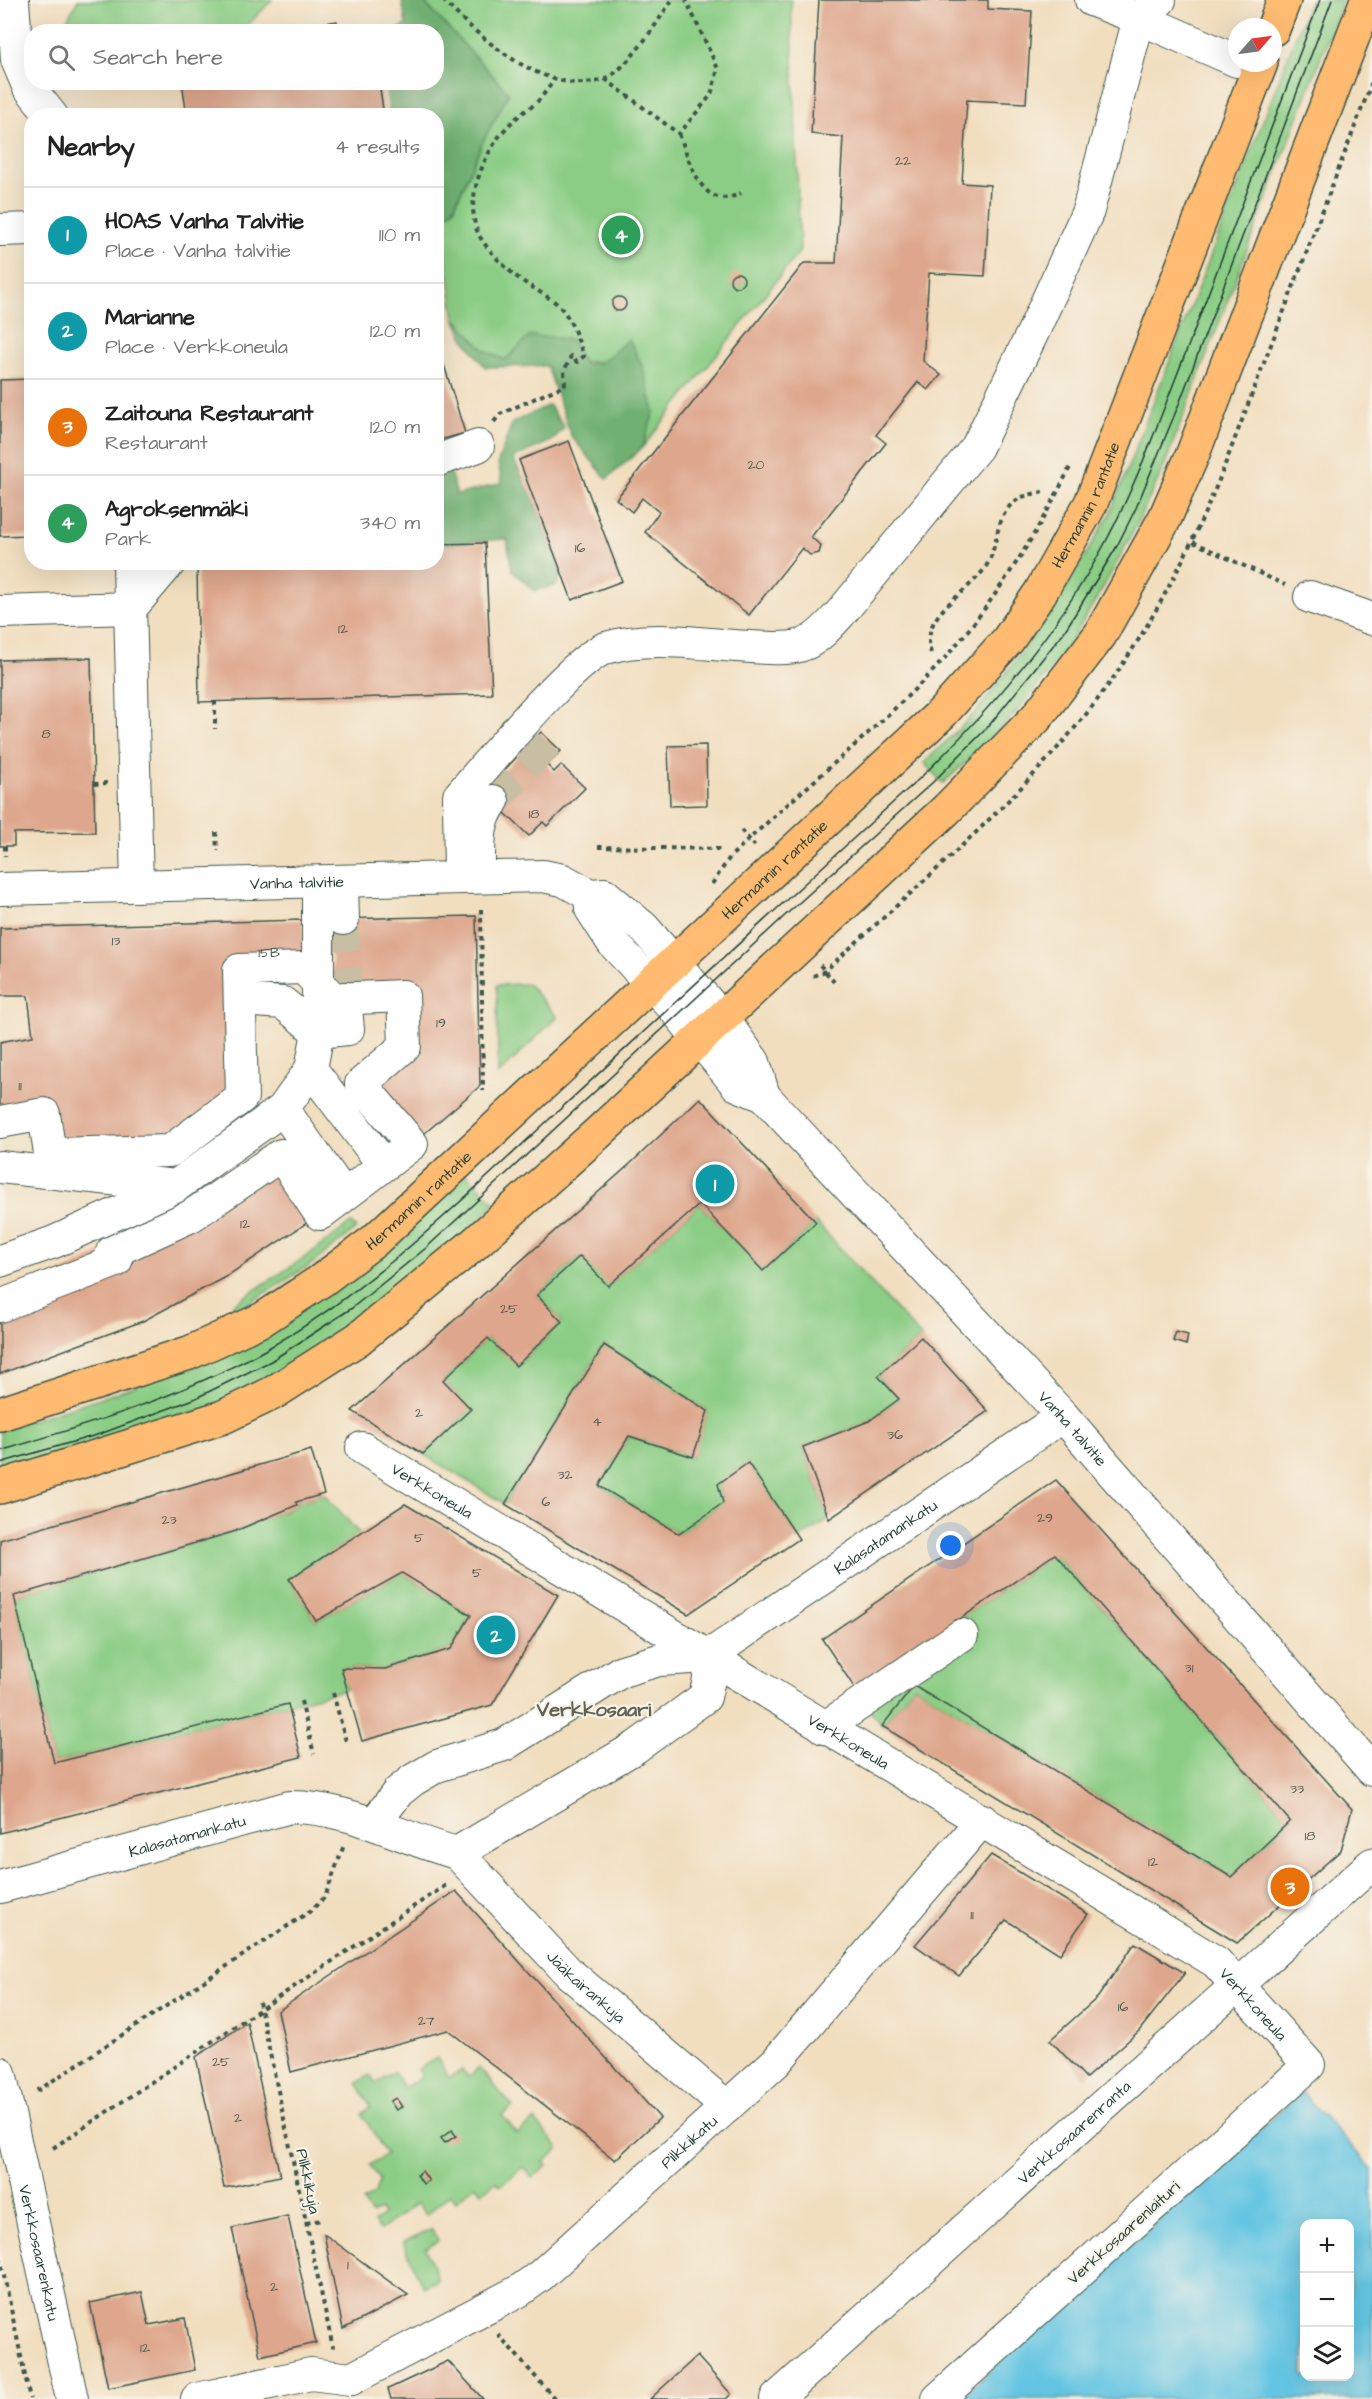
<!DOCTYPE html>
<html lang="en">
<head>
<meta charset="utf-8">
<style>
	body { margin:0; font-family:"Architects Daughter",sans-serif; background:#f6f6f6; color:#222 }
	.controls { position:absolute; right:18px; bottom:18px; display:grid; overflow:hidden; border-radius:12px; box-shadow:0 6px 24px #0002 }
	.controls button { width:54px; height:54px; display:grid; place-items:center; padding:0; border:0; border-bottom:2px solid #e0e0e0; background:#fff; color:#222; font:30px sans-serif }
	.compass { position:absolute; left:1228px; top:18px; width:54px; height:54px; border-radius:50%; background:#fff; box-shadow:0 6px 24px #0002; rotate:62deg }
	.you { position:absolute; left:951px; top:1546px; width:21px; height:21px; margin:-15px; border:4px solid #fff; border-radius:50%; background:#1a73e8; box-shadow:0 0 0 9px #1a73e833 }
	.badge { display:grid; place-items:center; width:39px; height:39px; border-radius:50%; background:#1f6fb2; color:#fff; font-size:20px; font-weight:700 }
	.pin { position:absolute; translate:-50% -50%; border:3px solid #fff; box-shadow:0 2px 6px #0006 }
	.list { margin:0; padding:0; list-style:none }
	h2 { display:flex; justify-content:space-between; align-items:center; height:78px; margin:0; padding:0 24px; font-size:26px }
	h2 small { font-size:20px; font-weight:400; color:#767676 }
	.list li { display:grid; grid-template-columns:39px 1fr auto; gap:18px; align-items:center; box-sizing:border-box; height:96px; padding:0 24px; border-top:2px solid #e0e0e0 }
	.list b { display:block; font-size:22px; white-space:nowrap }
	.list p { margin:0; font-size:20px; white-space:nowrap; color:#767676 }
	.list em { font-size:20px; font-style:normal; color:#767676 }
	.icon { flex:none; width:33px; height:33px; fill:none; stroke:currentColor; stroke-width:2; stroke-linecap:round; stroke-linejoin:round }
	.map { position:relative; flex:none; width:1372px; height:2399px; overflow:hidden }
	.search { position:absolute; background:#fff; box-shadow:0 6px 24px #0002; left:24px; top:24px; width:420px; height:66px; display:flex; align-items:center; gap:15px; box-sizing:border-box; padding:0 21px; border-radius:24px; color:#767676; font-size:22px }
	.panel { position:absolute; background:#fff; box-shadow:0 6px 24px #0002; left:24px; top:108px; width:420px; height:462px; border-radius:24px }
	.map>svg:first-child { display:block }
	.green { fill:#8bcd85; stroke:#55855c; stroke-width:1.5 }
	.forest { fill:#70b072; stroke:#487653; stroke-width:1.5 }
	.water { fill:#64c5e2; stroke:#42818b; stroke-width:1.5; fill-rule:evenodd }
	.building { fill:#dea78d }
	.lines { fill:none; stroke-linecap:round; stroke-linejoin:round }
	.minor-tunnel { stroke:#c7bea3; stroke-width:32; stroke-dasharray:32 16; stroke-linecap:butt }
	.minor-casing { stroke:#3e5549; stroke-width:34 }
	.major-casing { stroke:#3e5549; stroke-width:36 }
	.path { stroke:#3e5549; stroke-width:4; stroke-dasharray:4.5 4.5; stroke-linecap:butt }
	.minor { stroke:#fff; stroke-width:32 }
	.major { stroke:#febb71; stroke-width:33 }
	.tram { stroke:#1f3d34; stroke-width:1.5 }
	.labels { text-anchor:middle; stroke-width:4.5; stroke-linejoin:round; paint-order:stroke }
	.number-label { font-size:14px; fill:#4f584a }
	.street-label { font-size:16px; fill:#1f3d34; stroke:#f7f3e8 }
	.quarter-label { font-size:20px; font-weight:bold; fill:#626253; stroke:#f7f3e8 }
</style>
</head>
<body>
<div class="map">
<svg width="1372" height="2399" viewBox="0 0 1372 2399">
	<rect width="100%" height="100%" fill="#f7f3e8"/>
	<filter id="ink" filterUnits="userSpaceOnUse"><feTurbulence type="fractalNoise" baseFrequency=".0167" numOctaves="2"/><feDisplacementMap in="SourceGraphic" scale="12" xChannelSelector="R" yChannelSelector="G"/><feConvolveMatrix kernelMatrix="1 2 1 2 8 2 1 2 1" color-interpolation-filters="sRGB"/></filter>
	<filter id="wash" filterUnits="userSpaceOnUse"><feTurbulence type="fractalNoise" baseFrequency=".008" numOctaves="4" result="noise"/><feDisplacementMap in="SourceGraphic" scale="24" xChannelSelector="R" yChannelSelector="G"/><feGaussianBlur stdDeviation="1.35" result="paint"/><feColorMatrix in="noise" values="0 0 0 0 0 0 0 0 0 0 0 0 0 0 0 0 0 1.4 0 .05"/><feComposite in="paint" operator="in"/></filter>
	<g filter="url(#wash)">
		<rect width="100%" height="100%" fill="#f1debf"/>
		<g class="green">
			<path d="M78 0H272L242 31H61Z"/>
			<path d="M422 0H791L800 251 642 448 654 411 628 340 602 362 505 360 484 351 455 318 440 220 454 209 483 141 509 93Z"/>
			<path d="M1310 0H1343L1163 469C1121 561 1068 660 997 733 979 750 961 767 943 783L924 763 978 710 1010 668 1051 612 1110 514Z"/>
			<path d="M528 984 557 1017 498 1075 497 985Z"/>
			<path d="M463 1170 495 1203 421 1280 258 1392 0 1480V1430L134 1387Z"/>
			<path d="M700 1204 763 1271 816 1222 921 1337 878 1376 899 1399 869 1421 803 1447 829 1519 799 1539 748 1463 718 1484 723 1503 679 1534 599 1486 629 1436 692 1457 708 1411 604 1345 505 1504 423 1454 470 1409 443 1380 488 1338 517 1366 562 1322 537 1295 580 1256 609 1285Z"/>
			<path d="M351 1223 356 1229 313 1263 236 1311 232 1305 307 1256Z"/>
			<path d="M324 1494 360 1534 289 1579 316 1621 402 1573 471 1615 451 1649 385 1669 342 1668 347 1689 54 1763 14 1596 233 1532 297 1505 296 1502Z"/>
			<path d="M1055 1554 1290 1821 1231 1877 914 1686 882 1726 856 1690Z"/>
			<path d="M437 2058 449 2078 462 2070 469 2077 479 2068 513 2107 502 2115 517 2134 535 2120 559 2149 544 2162 547 2166 532 2178 523 2167 500 2186 496 2182 482 2192 475 2185 456 2201 450 2194 426 2215 417 2203 380 2230 374 2222 384 2215 380 2209 371 2214 363 2201 375 2194 379 2180 370 2165 386 2154 362 2114 371 2107 357 2083 370 2075 376 2083 394 2072 404 2088 422 2077 418 2069Z"/>
			<path d="M432 2229 438 2241 426 2248 438 2280 423 2287 403 2242Z"/>
		</g>
		<g class="forest">
			<path d="M402 0H422L509 93 483 141 453 209 437 222 436 116 409 115 408 111 389 110 385 83 436 82V32L394 31 406 25Z"/>
			<path d="M455 318 484 350 505 360 530 336 571 339 584 364 602 362 629 339 643 368 654 412 642 448 607 479 571 436 547 366 485 367 465 340Z"/>
			<path d="M549 405 564 428 552 441 513 458 533 499 562 574 556 585 534 591 512 570 507 539 437 544 436 473 449 470 457 495 502 483 498 462 512 423Z"/>
		</g>
		<path class="water" d="M1302 2092 1372 2169V2399H959ZM1304 2224H1350V2376H1304Z"/>
		<g id="blocks">
			<g class="building">
				<path d="M819 0H988V9L1032 11 1026 103 967 100 962 183 990 185 985 276 929 273 923 361 941 375 928 390 918 382 876 435 886 443 811 537 821 546 819 553 810 555 802 548 749 615 645 532 659 512 642 498 632 512 616 499 804 263H836L843 137 811 134Z"/>
				<path d="M337 21 338 32H286V29Z"/>
				<path d="M182 82H379L384 116H187Z"/>
				<circle cx="737" cy="280" r="7"/>
				<circle cx="619" cy="304" r="7"/>
				<path d="M436 339 465 433 436 441Z"/>
				<path d="M32 379V535L0 536V380Z"/>
				<path d="M569 441 622 581 572 600 519 460Z"/>
				<path d="M485 543 492 694 199 702 197 562H436V544Z"/>
				<path d="M91 658 95 832 14 833V846H0V660Z"/>
				<path d="M541 732 561 751 547 765 554 772 561 765 585 788 547 826 543 822 529 836 483 792Z"/>
				<path d="M706 745 707 805 670 806 668 746Z"/>
				<path d="M476 916 480 1086 412 1144 361 1084 405 1046 403 996 333 999 331 919Z"/>
				<path d="M303 920 304 968 239 970 242 1097 170 1151 50 1154 44 1114 0 1122V1042L33 1036 28 996H0V928Z"/>
				<path d="M700 1098 816 1222 763 1271 700 1204 608 1286 580 1256 537 1295 562 1322 516 1366 488 1338 443 1380 471 1409 423 1454 352 1411 630 1164Z"/>
				<path d="M281 1155 320 1214 227 1276 143 1321 0 1374V1306Z"/>
				<path d="M1176 1332 1188 1335 1186 1345 1173 1341Z"/>
				<path d="M921 1337 988 1411 829 1519 803 1447 869 1421 899 1399 878 1376Z"/>
				<path d="M604 1345 708 1411 693 1457 629 1436 599 1486 679 1534 723 1503 718 1484 748 1463 799 1539 688 1614 505 1504Z"/>
				<path d="M311 1450 324 1494 296 1502 297 1505 233 1532 14 1596 54 1763 288 1704 301 1757 0 1833V1540Z"/>
				<path d="M1056 1480 1352 1809 1341 1850 1237 1943 882 1726 914 1686 1231 1877 1290 1821 1055 1554 856 1690 822 1639Z"/>
				<path d="M405 1504 558 1595 492 1705 362 1741 341 1668 385 1669 451 1649 471 1615 402 1573 316 1621 289 1579Z"/>
				<path d="M991 1855 1088 1914 1060 1954 1006 1920 959 1976 915 1945Z"/>
				<path d="M456 1891 660 2118 615 2160 448 2030 291 2072 278 2011Z"/>
				<path d="M1135 1943 1185 1973 1139 2031 1086 2078 1050 2040 1098 1997Z"/>
				<path d="M247 2022 280 2176 224 2188 196 2057Z"/>
				<path d="M396 2098 402 2107 396 2110 390 2101Z"/>
				<path d="M452 2130 456 2136 445 2143 441 2138Z"/>
				<path d="M422 2171 429 2181 423 2184 417 2175Z"/>
				<path d="M288 2216 316 2343 260 2356 232 2228Z"/>
				<path d="M324 2234 408 2295 343 2329Z"/>
				<path d="M142 2292 149 2325 185 2318 195 2370 108 2388 90 2303Z"/>
				<path d="M697 2356 731 2394 726 2399H650Z"/>
				<path d="M448 2361 483 2399H391L388 2389Z"/>
			</g>
		</g>
	</g>
	<g filter="url(#ink)">
		<use href="#blocks" fill-opacity="0" stroke="#3e5549" stroke-width="1.5"/>
		<g class="lines">
			<g class="minor-tunnel">
				<path d="M493 801 550 740"/>
				<path d="M343 919 345 998"/>
			</g>
			<g class="minor-casing">
				<g id="minor">
					<path d="M13 0 17 60 28 86 52 116"/>
					<path d="M1091 0 1139 18 1160 0"/>
					<path d="M0 230 32 229"/>
					<path d="M436 461 478 446"/>
					<path d="M129 562 137 886"/>
					<path d="M1310 597 1372 619"/>
					<path d="M0 612 131 608 170 562"/>
					<path d="M479 865C479 840 478 822 493 801"/>
					<path d="M460 878 459 796C486 766 574 658 606 648 648 634 707 645 751 647 766 648 787 650 802 645 816 641 830 625 840 614L977 447 1034 330 1088 211 1139 18 1237 61"/>
					<path d="M342 881 343 919"/>
					<path id="s1" d="M0 889 543 876 563 880 590 895 604 894 644 928 722 1018 754 1062 764 1096"/>
					<path id="s2" d="M590 895 591 909 613 943 672 1006 737 1085 764 1096 1063 1416 1372 1770"/>
					<path d="M241 1000 283 1003 318 1032 348 1029 345 998"/>
					<path d="M311 1069 373 1151"/>
					<path d="M283 1109 335 1183"/>
					<path d="M0 1122 44 1114 50 1154 170 1151 242 1097 239 970 304 968 333 999 403 996 405 1046 361 1084 412 1144 320 1214 281 1155 191 1216 112 1252 116 1261 0 1306"/>
					<path d="M0 1167 176 1186 283 1109 311 1069 318 1032V882"/>
					<path d="M0 1261 54 1242 175 1187"/>
					<path id="s3" d="M362 1448 1216 1962 1309 2065 938 2399"/>
					<path d="M824 1728 962 1635"/>
					<path id="s4" d="M375 1823 398 1792 413 1780 437 1766 504 1745 622 1671 659 1660 707 1657 1063 1416"/>
					<path id="s5" d="M457 1853 569 1973 727 2107"/>
					<path id="s6" d="M0 1887 290 1807C351 1807 399 1838 457 1853L636 1747 705 1697 711 1670 707 1657"/>
					<path id="s7" d="M0 2073 72 2399"/>
					<path id="s8" d="M351 2379 519 2291 540 2276 776 2062 982 1820"/>
					<path d="M197 2399 311 2374 351 2379"/>
					<path id="s9" d="M776 2399 1372 1864"/>
				</g>
			</g>
			<g class="major-casing">
				<g id="major">
					<path d="M1273 29 1284 0"/>
					<path id="s10" d="M0 1414 189 1353 263 1319 322 1280 374 1241 942 713 1008 640 1040 593 1091 503 1261 63"/>
					<path d="M0 1487 223 1417 273 1393 358 1339 473 1245 598 1133 947 809 1036 718 1100 635 1165 518 1192 456 1367 0"/>
				</g>
			</g>
			<g class="path">
				<path d="M443 0C477 36 549 100 604 79 628 70 657 22 672 0"/>
				<path d="M605 79 679 134 711 95 718 69 686 0"/>
				<path d="M679 134C691 162 701 214 741 193"/>
				<path d="M494 422 500 414 565 385 564 371 571 356 577 362 584 356C577 338 571 316 556 303 542 292 524 284 511 272 500 262 488 250 480 237 463 206 481 160 501 134 510 123 520 114 531 107 540 101 548 88 555 79"/>
				<path d="M1193 542 1285 585"/>
				<path d="M931 653C918 610 974 593 989 561 998 541 996 518 1013 503 1022 495 1032 494 1043 492"/>
				<path d="M215 701V729"/>
				<path d="M94 784 107 783"/>
				<path d="M741 830 755 846"/>
				<path d="M216 832 217 851"/>
				<path d="M5 846V856"/>
				<path d="M598 847 721 849"/>
				<path d="M712 884 730 857C793 797 861 743 922 682 980 625 1036 538 1071 465"/>
				<path d="M481 909 483 1091"/>
				<path d="M820 965 834 982"/>
				<path d="M813 976 825 971C920 883 1023 798 1101 695 1150 629 1187 556 1219 480L1372 82"/>
				<path d="M333 1693 347 1745"/>
				<path d="M301 1701 314 1754"/>
				<path d="M259 2002 333 2348"/>
				<path d="M37 2091 309 1912 325 1897 344 1845"/>
				<path d="M53 2148 446 1885"/>
				<path d="M306 2223 321 2220"/>
				<path d="M0 2257 30 2399"/>
				<path d="M498 2334 555 2399"/>
			</g>
			<use href="#minor" class="minor"/>
			<use href="#major" class="major"/>
			<g class="tram">
				<path d="M0 1451C91 1424 181 1396 265 1350 375 1288 464 1198 556 1113 677 1001 797 889 919 779 991 709 1056 634 1104 545 1137 484 1160 417 1186 352 1231 235 1275 117 1320 0"/>
				<path d="M0 1463 100 1434 194 1399 271 1361 352 1308 426 1248 790 911 933 782 987 728 1064 632 1116 548 1136 508 1179 404 1332 0"/>
			</g>
		</g>
	</g>
	<g class="labels">
		<g class="number-label">
			<text x="903" y="165">22</text>
			<text x="756" y="469">20</text>
			<text x="580" y="552">16</text>
			<text x="343" y="633">12</text>
			<text x="46" y="738">8</text>
			<text x="534" y="818">18</text>
			<text x="116" y="945">13</text>
			<text x="269" y="957">15B</text>
			<text x="441" y="1027">19</text>
			<text x="20" y="1090">11</text>
			<text x="245" y="1228">12</text>
			<text x="509" y="1313">25</text>
			<text x="419" y="1417">2</text>
			<text x="597" y="1426">4</text>
			<text x="895" y="1439">36</text>
			<text x="565" y="1479">32</text>
			<text x="546" y="1506">6</text>
			<text x="1045" y="1522">29</text>
			<text x="169" y="1524">23</text>
			<text x="419" y="1542">5</text>
			<text x="477" y="1577">5</text>
			<text x="1189" y="1672">31</text>
			<text x="1297" y="1793">33</text>
			<text x="1310" y="1840">18</text>
			<text x="1153" y="1866">12</text>
			<text x="972" y="1919">11</text>
			<text x="1123" y="2011">16</text>
			<text x="426" y="2025">27</text>
			<text x="221" y="2066">25</text>
			<text x="238" y="2122">2</text>
			<text x="348" y="2269">1</text>
			<text x="274" y="2291">2</text>
			<text x="145" y="2352">12</text>
		</g>
		<g class="street-label">
			<text dy="6" stroke="none"><textPath href="#s10" startOffset="1446">Hermannin rantatie</textPath></text>
			<text dy="6" stroke="none"><textPath href="#s10" startOffset="962">Hermannin rantatie</textPath></text>
			<text dy="6" stroke="none"><textPath href="#s1" startOffset="297">Vanha talvitie</textPath></text>
			<text dy="6" stroke="none"><textPath href="#s10" startOffset="476">Hermannin rantatie</textPath></text>
			<text dy="6" stroke="none"><textPath href="#s2" startOffset="726">Vanha talvitie</textPath></text>
			<text dy="6" stroke="none"><textPath href="#s3" startOffset="82">Verkkoneula</textPath></text>
			<text dy="6" stroke="none"><textPath href="#s4" startOffset="597">Kalasatamankatu</textPath></text>
			<text dy="6" stroke="none"><textPath href="#s3" startOffset="568">Verkkoneula</textPath></text>
			<text dy="6" stroke="none"><textPath href="#s6" startOffset="194">Kalasatamankatu</textPath></text>
			<text dy="6" stroke="none"><textPath href="#s5" startOffset="186">Jääkairankuja</textPath></text>
			<text dy="6" stroke="none"><textPath href="#s3" startOffset="1053">Verkkoneula</textPath></text>
			<text dy="6" stroke="none"><textPath href="#s9" startOffset="400">Verkkosaarenranta</textPath></text>
			<text dy="6" stroke="none"><textPath href="#s8" startOffset="416">Pilkkikatu</textPath></text>
			<text transform="translate(309 2181) rotate(78)" y="6">Pilkkikuja</text>
			<text transform="translate(1123 2232) rotate(-42)" y="6">Verkkosaarenlaituri</text>
			<text dy="6" stroke="none"><textPath href="#s7" startOffset="184">Verkkosaarenkatu</textPath></text>
		</g>
		<g class="quarter-label">
			<text x="594" y="1716">Verkkosaari</text>
		</g>
	</g>
</svg>
<div class="controls">
<button>+</button>
<button>−</button>
<button><svg class="icon" aria-label="layers" viewBox="0 0 24 24"><path d="M12 4l9 5-9 5-9-5zM3 14l9 5 9-5"/></svg></button>
</div>
<svg class="compass" viewBox="-18 -18 36 36"><path d="M0-13l5 13h-10z" fill="#e53935"/><path d="M0 13l5-13h-10z" fill="#767676"/></svg>
<div class="you"></div>
<div class="pin badge" style="left:715px;top:1184px;background:#0f9aa8">1</div>
<div class="pin badge" style="left:496px;top:1635px;background:#0f9aa8">2</div>
<div class="pin badge" style="left:1290px;top:1887px;background:#e8710a">3</div>
<div class="pin badge" style="left:621px;top:235px;background:#2e9e5b">4</div>
<div class="search"><svg class="icon" aria-label="search" viewBox="0 0 24 24"><circle cx="10" cy="10" r="6"/><path d="M15 15l6 6"/></svg>Search here</div>
<section class="panel">
<h2>Nearby<small>4 results</small></h2>
<ul class="list">
<li><span class="badge" style="background:#0f9aa8">1</span><div><b>HOAS Vanha Talvitie</b><p>Place · Vanha talvitie</p></div><em>110 m</em></li>
<li><span class="badge" style="background:#0f9aa8">2</span><div><b>Marianne</b><p>Place · Verkkoneula</p></div><em>120 m</em></li>
<li><span class="badge" style="background:#e8710a">3</span><div><b>Zaitouna Restaurant</b><p>Restaurant</p></div><em>120 m</em></li>
<li><span class="badge" style="background:#2e9e5b">4</span><div><b>Agroksenmäki</b><p>Park</p></div><em>340 m</em></li>
</ul>
</section>
</div>
</body>
</html>
